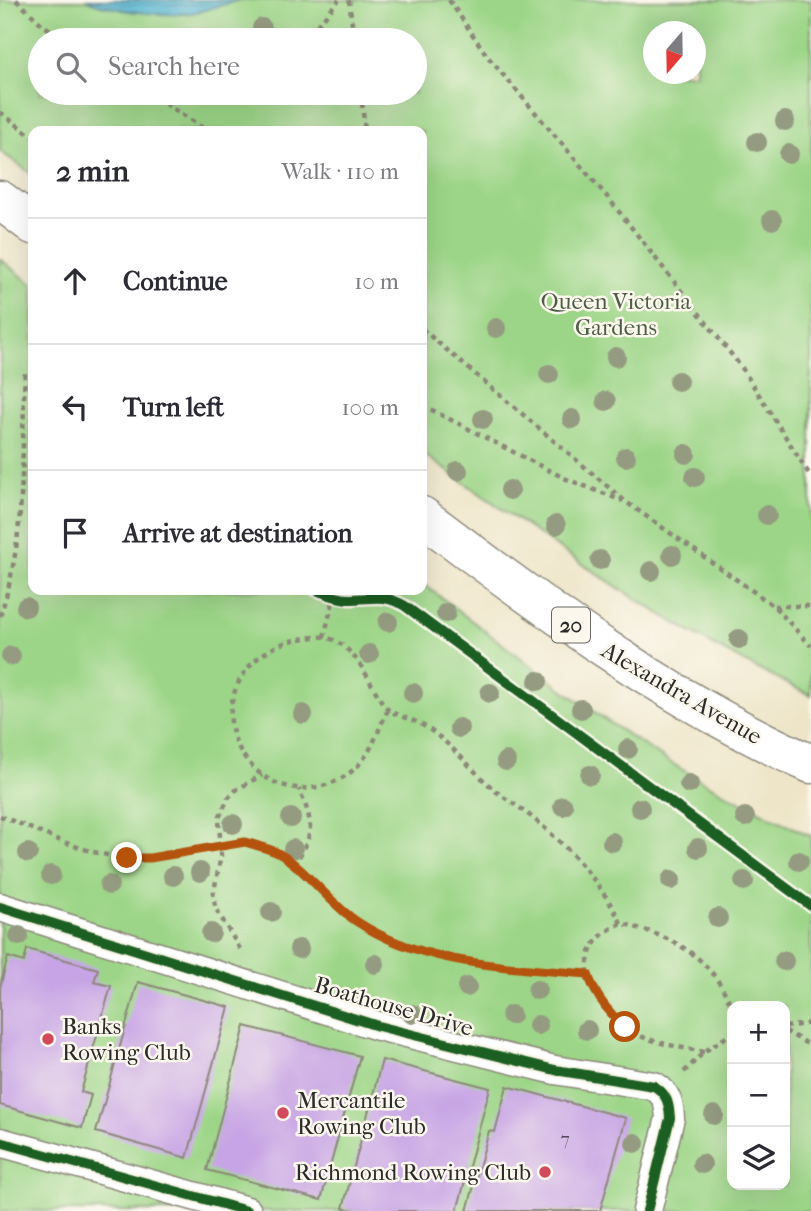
<!DOCTYPE html>
<html lang="en">
<head>
<meta charset="utf-8">
<style>
	body { margin:0; font-family:"IM FELL French Canon",serif; background:#f2f2f3; color:#2b2b33 }
	.controls { position:absolute; right:21px; bottom:21px; display:grid; overflow:hidden; border-radius:14px; box-shadow:0 7px 28px #0002 }
	.controls button { width:63px; height:63px; display:grid; place-items:center; padding:0; border:0; border-bottom:2px solid #e1e1e2; background:#fff; color:#2b2b33; font:35px sans-serif }
	.compass { position:absolute; left:643px; top:21px; width:63px; height:63px; border-radius:50%; background:#fff; box-shadow:0 7px 28px #0002; rotate:200deg }
	.stop { position:absolute; width:21px; height:21px; margin:-16px; border:5px solid #b45309; border-radius:50%; background:#fff }
	.stop.end { background:#b45309; border-color:#fff; box-shadow:0 2px 7px #0008 }
	.list { margin:0; padding:0; list-style:none }
	h2 { display:flex; justify-content:space-between; align-items:center; height:91px; margin:0; padding:0 28px; font-size:30px }
	h2 small { font-size:23px; font-weight:400; color:#7c7c81 }
	.list li { display:grid; grid-template-columns:46px 1fr auto; gap:21px; align-items:center; box-sizing:border-box; height:126px; padding:0 28px; border-top:2px solid #e1e1e2 }
	.list b { display:block; font-size:26px; white-space:nowrap }
	.list em { font-size:23px; font-style:normal; color:#7c7c81 }
	.icon { flex:none; width:38px; height:38px; fill:none; stroke:currentColor; stroke-width:2; stroke-linecap:round; stroke-linejoin:round }
	.map { position:relative; flex:none; width:811px; height:1211px; overflow:hidden }
	.search { position:absolute; background:#fff; box-shadow:0 7px 28px #0002; left:28px; top:28px; width:399px; height:77px; display:flex; align-items:center; gap:18px; box-sizing:border-box; padding:0 24px; border-radius:38px; color:#7c7c81; font-size:26px }
	.panel { position:absolute; background:#fff; box-shadow:0 7px 28px #0002; left:28px; top:126px; width:399px; height:469px; border-radius:14px }
	.map>svg:first-child { display:block }
	.park { fill:#9cd587; stroke:#648059; stroke-width:2; fill-rule:evenodd }
	.water { fill:url(#water-rules); stroke:#3f707e; stroke-width:2 }
	.building { fill:#c7a4e5 }
	.lines { fill:none; stroke-linecap:round; stroke-linejoin:round }
	.street-casing { stroke:#8c887a; stroke-width:31 }
	.highway-casing { stroke:#8c887a; stroke-width:41 }
	.path { stroke:#8c887a; stroke-width:4.5; stroke-dasharray:5 5; stroke-linecap:butt }
	.street { stroke:#fff; stroke-width:28 }
	.highway { stroke:#fff; stroke-width:38 }
	.cycleway-casing { stroke:#fbf7ec; stroke-width:15 }
	.cycleway { stroke:#1b5e20; stroke-width:10 }
	.tree { fill:#959b81 }
	.route { stroke:#b45309; stroke-width:9 }
	.poi-dot { fill:#d1495b; stroke:#fbf7ec; stroke-width:2.5 }
	.labels { text-anchor:middle; stroke-width:5; stroke-linejoin:round; paint-order:stroke }
	.number-label { font-size:19px; fill:#52495a }
	.shield { fill:#fbf7ec; stroke:#696865; stroke-width:2 }
	.shield-label { font-size:21px; font-weight:bold; fill:#2b2b2b }
	.park-label { font-size:23px; fill:#4d5e47; stroke:#fbf7ec }
	.street-label { font-size:23px; fill:#2b2b2b; stroke:#fbf7ec }
	.poi-label { font-size:23px; fill:#2b2b2b; stroke:#fbf7ec; text-anchor:start }
</style>
</head>
<body>
<div class="map">
<svg width="811" height="1211" viewBox="0 0 811 1211">
	<defs>
		<pattern id="water-rules" width="6" height="5" patternUnits="userSpaceOnUse" patternTransform="scale(1.75)"><rect width="6" height="5" fill="#53b5d2"/><path d="M0 2.5h6" fill="none" stroke="#4593ab"/></pattern>
	</defs>
	<rect width="100%" height="100%" fill="#fbf7ec"/>
	<filter id="ink" filterUnits="userSpaceOnUse"><feTurbulence type="fractalNoise" baseFrequency=".0143" numOctaves="2"/><feDisplacementMap in="SourceGraphic" scale="14" xChannelSelector="R" yChannelSelector="G"/><feConvolveMatrix kernelMatrix="1 2 1 2 8 2 1 2 1" color-interpolation-filters="sRGB"/></filter>
	<filter id="wash" filterUnits="userSpaceOnUse"><feTurbulence type="fractalNoise" baseFrequency=".00686" numOctaves="4" result="noise"/><feDisplacementMap in="SourceGraphic" scale="28" xChannelSelector="R" yChannelSelector="G"/><feGaussianBlur stdDeviation="1.57" result="paint"/><feColorMatrix in="noise" values="0 0 0 0 0 0 0 0 0 0 0 0 0 0 0 0 0 1.4 0 .05"/><feComposite in="paint" operator="in"/></filter>
	<g filter="url(#wash)">
		<rect width="100%" height="100%" fill="#eee5c8"/>
		<g class="park">
			<path d="M0 0H811V695C674 633 545 539 422 453V131H33V175L0 151ZM654 32H696V74H654ZM40 40H415V93H40Z"/>
			<path d="M0 259 33 285V590H422V583C504 645 585 710 673 764 717 791 764 814 811 836V1211H0ZM732 1006H785V1185H732Z"/>
		</g>
		<path class="water" d="M87 0H239C225 4 210 9 196 12 168 18 113 11 87 0Z"/>
		<g id="blocks">
			<g class="building">
				<path d="M27 949 98 969 94 982 111 986 81 1092 91 1095 82 1128 0 1105V987L8 957 24 962Z"/>
				<path d="M138 982 229 1007 187 1158 96 1132Z"/>
				<path d="M245 1026 360 1056 321 1200 207 1170Z"/>
				<path d="M382 1060 490 1088 457 1211H354L343 1208Z"/>
				<path d="M507 1086 626 1118 600 1211H467L489 1131 495 1132Z"/>
			</g>
		</g>
	</g>
	<g filter="url(#ink)">
		<use href="#blocks" fill-opacity="0" stroke="#8c887a" stroke-width="2"/>
		<g class="lines">
			<g class="street-casing">
				<g id="street">
					<path d="M0 907 378 1026 555 1070 654 1086C667 1094 669 1103 670 1118L647 1211"/>
					<path d="M0 1142 247 1211"/>
				</g>
			</g>
			<g class="highway-casing">
				<g id="highway">
					<path d="M0 200 33 225"/>
					<path d="M422 516C545 609 670 701 811 764"/>
				</g>
			</g>
			<g class="path">
				<path d="M16 0 44 26 67 40"/>
				<path d="M349 0 354 40"/>
				<path d="M449 0 488 57 609 199 742 368 811 477"/>
				<path d="M304 40 339 0"/>
				<path d="M148 93 208 131"/>
				<path d="M361 93 365 131"/>
				<path d="M0 112 33 137"/>
				<path d="M422 329 626 502 774 606 811 646"/>
				<path d="M422 405 564 478 623 501"/>
				<path d="M774 606H811"/>
				<path d="M0 616C27 537 21 454 25 372"/>
				<path d="M324 637 334 597"/>
				<path d="M388 710C380 725 375 743 365 757 340 792 289 799 257 771 206 725 234 651 299 639 306 638 318 636 325 637 348 642 362 666 372 685 377 693 382 705 390 711 400 717 413 719 424 726 450 742 468 766 490 786 499 795 510 801 520 808 561 839 598 877 621 923"/>
				<path d="M0 816C48 834 94 861 147 858 154 857 161 855 168 853 187 850 206 847 225 844 232 844 240 841 246 842 296 849 321 902 362 924 431 963 510 967 588 974"/>
				<path d="M293 865C316 835 313 822 299 789"/>
				<path d="M240 949 216 909 213 896 221 856 219 818 228 798 236 790 262 775"/>
				<path d="M785 1027 811 1023"/>
				<path d="M785 1031 811 1046"/>
				<path d="M704 1052C683 1048 661 1044 640 1036 606 1022 566 967 602 935 607 930 615 927 621 923 673 937 711 955 732 1008"/>
				<path d="M684 1072 704 1052 732 1033"/>
			</g>
			<use href="#street" class="street"/>
			<use href="#highway" class="highway"/>
			<g class="cycleway-casing">
				<g id="cycleway">
					<path d="M316 590C327 594 338 599 349 599 373 599 383 593 405 606L811 906"/>
					<path d="M0 907 378 1026 555 1070 654 1086C667 1094 669 1103 670 1118L647 1211"/>
					<path d="M0 1142 247 1211"/>
				</g>
			</g>
			<use href="#cycleway" class="cycleway"/>
		</g>
		<g class="tree">
			<circle cx="262" cy="28" r="10"/>
			<circle cx="785" cy="121" r="10"/>
			<circle cx="757" cy="142" r="10"/>
			<circle cx="789" cy="154" r="10"/>
			<circle cx="772" cy="220" r="10"/>
			<circle cx="496" cy="328" r="10"/>
			<circle cx="616" cy="357" r="10"/>
			<circle cx="549" cy="374" r="10"/>
			<circle cx="678" cy="381" r="10"/>
			<circle cx="606" cy="401" r="10"/>
			<circle cx="483" cy="419" r="10"/>
			<circle cx="572" cy="419" r="10"/>
			<circle cx="686" cy="454" r="10"/>
			<circle cx="626" cy="457" r="10"/>
			<circle cx="458" cy="471" r="10"/>
			<circle cx="695" cy="477" r="10"/>
			<circle cx="510" cy="490" r="10"/>
			<circle cx="767" cy="515" r="10"/>
			<circle cx="556" cy="525" r="10"/>
			<circle cx="672" cy="555" r="10"/>
			<circle cx="600" cy="560" r="10"/>
			<circle cx="651" cy="571" r="10"/>
			<circle cx="26" cy="607" r="10"/>
			<circle cx="446" cy="613" r="10"/>
			<circle cx="388" cy="622" r="10"/>
			<circle cx="739" cy="639" r="10"/>
			<circle cx="369" cy="654" r="10"/>
			<circle cx="11" cy="656" r="10"/>
			<circle cx="538" cy="681" r="10"/>
			<circle cx="413" cy="693" r="10"/>
			<circle cx="490" cy="693" r="10"/>
			<circle cx="581" cy="709" r="10"/>
			<circle cx="303" cy="714" r="10"/>
			<circle cx="459" cy="728" r="10"/>
			<circle cx="628" cy="749" r="10"/>
			<circle cx="506" cy="761" r="10"/>
			<circle cx="590" cy="775" r="10"/>
			<circle cx="689" cy="784" r="10"/>
			<circle cx="563" cy="806" r="10"/>
			<circle cx="640" cy="808" r="10"/>
			<circle cx="745" cy="817" r="10"/>
			<circle cx="291" cy="818" r="10"/>
			<circle cx="233" cy="824" r="10"/>
			<circle cx="612" cy="842" r="10"/>
			<circle cx="698" cy="848" r="10"/>
			<circle cx="293" cy="849" r="10"/>
			<circle cx="28" cy="853" r="10"/>
			<circle cx="799" cy="861" r="10"/>
			<circle cx="200" cy="872" r="10"/>
			<circle cx="51" cy="875" r="10"/>
			<circle cx="173" cy="876" r="10"/>
			<circle cx="671" cy="880" r="10"/>
			<circle cx="744" cy="881" r="10"/>
			<circle cx="109" cy="885" r="10"/>
			<circle cx="271" cy="912" r="10"/>
			<circle cx="718" cy="918" r="10"/>
			<circle cx="211" cy="933" r="10"/>
			<circle cx="19" cy="936" r="10"/>
			<circle cx="299" cy="949" r="10"/>
			<circle cx="784" cy="961" r="10"/>
			<circle cx="375" cy="964" r="10"/>
			<circle cx="467" cy="987" r="10"/>
			<circle cx="537" cy="990" r="10"/>
			<circle cx="412" cy="1014" r="10"/>
			<circle cx="511" cy="1015" r="10"/>
			<circle cx="538" cy="1025" r="10"/>
			<circle cx="587" cy="1030" r="10"/>
			<circle cx="714" cy="1115" r="10"/>
			<circle cx="635" cy="1143" r="10"/>
			<circle cx="702" cy="1164" r="10"/>
		</g>
	</g>
	<g class="lines" filter="url(#ink)">
		<path class="route" d="M127 858H150L245 842C255 845 266 848 276 852 304 866 329 903 356 921 423 966 511 967 588 974 595 996 608 1012 625 1027"/>
	</g>
	<g class="poi-dot">
		<circle cx="48" cy="1039" r="7"/>
		<circle cx="283" cy="1113" r="7"/>
		<circle cx="545" cy="1172" r="7"/>
	</g>
	<g class="labels">
		<g class="number-label">
			<text x="565" y="1145">7</text>
		</g>
		<rect class="shield" x="552" y="607.5" width="38" height="35" rx="5"/>
		<g class="shield-label">
			<text x="571" y="632">20</text>
		</g>
		<g class="park-label">
			<text x="616" y="309">Queen Victoria<tspan x="616" dy="26">Gardens</tspan></text>
		</g>
		<g class="street-label">
			<text transform="translate(682 693) rotate(30)" y="8">Alexandra Avenue</text>
			<text transform="translate(394 1006) rotate(16)" y="8">Boathouse Drive</text>
		</g>
		<g class="poi-label">
			<text x="62" y="1034">Banks<tspan x="62" dy="26">Rowing Club</tspan></text>
			<text x="297" y="1108">Mercantile<tspan x="297" dy="26">Rowing Club</tspan></text>
			<text x="531" y="1180" text-anchor="end">Richmond Rowing Club</text>
		</g>
	</g>
</svg>
<div class="controls">
<button>+</button>
<button>−</button>
<button><svg class="icon" aria-label="layers" viewBox="0 0 24 24"><path d="M12 4l9 5-9 5-9-5zM3 14l9 5 9-5"/></svg></button>
</div>
<svg class="compass" viewBox="-18 -18 36 36"><path d="M0-13l5 13h-10z" fill="#e53935"/><path d="M0 13l5-13h-10z" fill="#7c7c81"/></svg>
<div class="stop" style="left:625px;top:1027px"></div>
<div class="stop end" style="left:127px;top:858px"></div>
<div class="search"><svg class="icon" aria-label="search" viewBox="0 0 24 24"><circle cx="10" cy="10" r="6"/><path d="M15 15l6 6"/></svg>Search here</div>
<section class="panel">
<h2>2 min<small>Walk · 110 m</small></h2>
<ul class="list">
<li><svg class="icon" aria-label="ahead" viewBox="0 0 24 24"><path d="M12 20V5M6 11l6-6 6 6"/></svg><div><b>Continue</b></div><em>10 m</em></li>
<li><svg class="icon" aria-label="left" viewBox="0 0 24 24"><path d="M17 20v-9H6M10 6l-5 5 5 5"/></svg><div><b>Turn left</b></div><em>100 m</em></li>
<li><svg class="icon" aria-label="arrive" viewBox="0 0 24 24"><path d="M6 21V4h12l-3 4 3 4H6"/></svg><div><b>Arrive at destination</b></div></li>
</ul>
</section>
</div>
</body>
</html>
